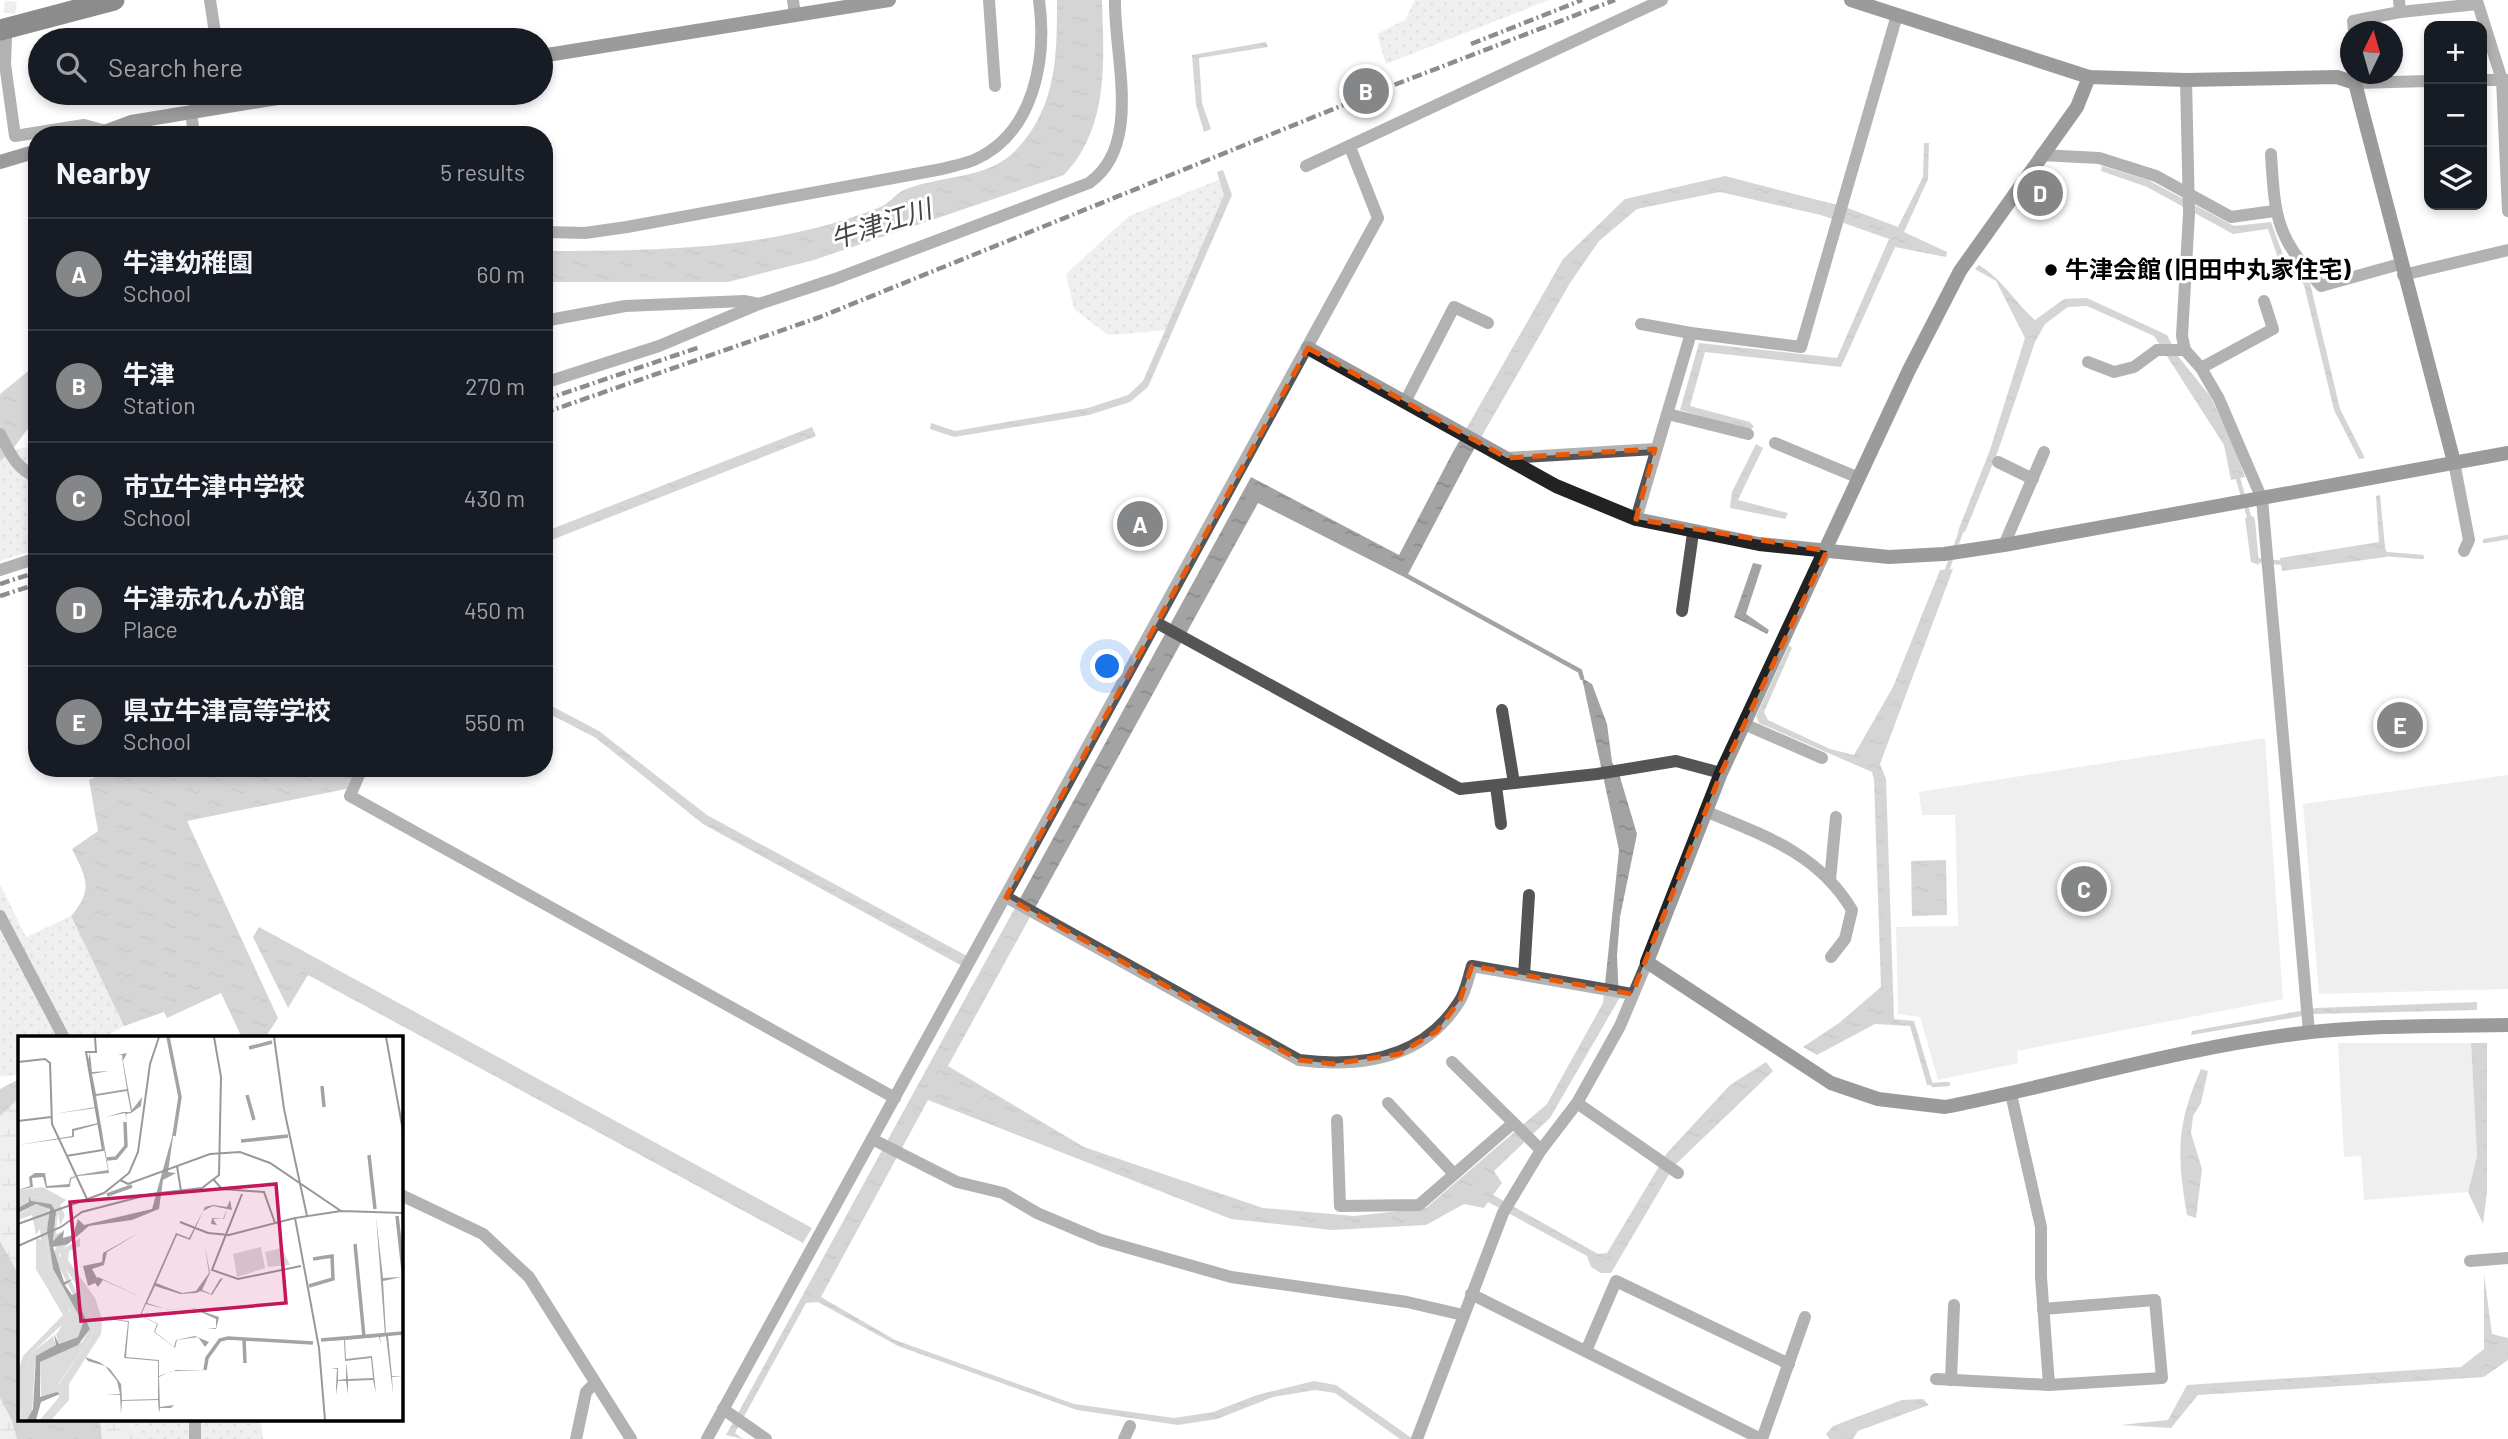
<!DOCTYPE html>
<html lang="en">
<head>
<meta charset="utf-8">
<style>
	body { margin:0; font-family:Barlow,"Noto Sans JP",sans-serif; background:#20242c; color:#f1f3f6 }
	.controls { position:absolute; right:21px; top:21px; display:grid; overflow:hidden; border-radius:14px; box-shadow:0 4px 10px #0003 }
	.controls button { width:63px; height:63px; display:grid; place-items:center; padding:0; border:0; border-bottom:2px solid #363941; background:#171b24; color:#f1f3f6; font:35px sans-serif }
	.compass { position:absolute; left:2340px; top:21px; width:63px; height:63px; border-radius:50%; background:#171b24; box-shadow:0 4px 10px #0003; rotate:5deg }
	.you { position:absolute; left:1108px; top:667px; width:24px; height:24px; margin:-18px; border:5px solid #fff; border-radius:50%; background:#1a73e8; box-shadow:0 0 0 10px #1a73e833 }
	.badge { display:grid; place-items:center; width:46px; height:46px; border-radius:50%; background:#858687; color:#fff; font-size:23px; font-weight:700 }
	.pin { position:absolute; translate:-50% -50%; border:4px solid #fff; box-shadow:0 2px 7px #0006 }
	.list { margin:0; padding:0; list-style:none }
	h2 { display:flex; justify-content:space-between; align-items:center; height:91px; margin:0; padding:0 28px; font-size:30px }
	h2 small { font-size:23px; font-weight:400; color:#9ea1a6 }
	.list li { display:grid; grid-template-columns:46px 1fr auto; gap:21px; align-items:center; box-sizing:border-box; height:112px; padding:0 28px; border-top:2px solid #363941 }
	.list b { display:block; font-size:26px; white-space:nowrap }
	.list p { margin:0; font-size:23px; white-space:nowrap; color:#9ea1a6 }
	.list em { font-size:23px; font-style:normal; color:#9ea1a6 }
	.icon { flex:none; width:38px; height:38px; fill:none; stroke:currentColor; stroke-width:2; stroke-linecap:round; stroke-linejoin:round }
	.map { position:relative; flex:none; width:2508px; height:1439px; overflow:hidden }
	.search { position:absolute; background:#171b24; box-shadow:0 4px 10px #0003; left:28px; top:28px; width:525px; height:77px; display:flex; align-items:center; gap:18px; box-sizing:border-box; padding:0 24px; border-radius:38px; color:#9ea1a6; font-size:26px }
	.panel { position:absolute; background:#171b24; box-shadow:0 4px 10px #0003; left:28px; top:126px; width:525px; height:651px; border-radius:28px }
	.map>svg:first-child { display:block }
	.grass { fill:url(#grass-dots) }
	.wetland { fill:url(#wetland-marsh) }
	.pitch { fill:#dcdcdc }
	.water { fill:url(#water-ripples) }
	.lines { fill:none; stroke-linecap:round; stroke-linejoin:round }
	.stream { stroke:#a3a3a3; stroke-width:4.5 }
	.street-tunnel { stroke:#d9d9d9; stroke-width:12; stroke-dasharray:12 6; stroke-linecap:butt }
	.street { stroke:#555; stroke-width:12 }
	.secondary { stroke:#222; stroke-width:14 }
	.highway { stroke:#000; stroke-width:21 }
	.rail { stroke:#000; stroke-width:4.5; stroke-dasharray:10 3.5 2 3.5; stroke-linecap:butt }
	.marked { fill:none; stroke:#e8590c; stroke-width:5; stroke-dasharray:14 9; stroke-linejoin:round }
	.poi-dot { fill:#000; stroke:#fff; stroke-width:2.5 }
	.labels { text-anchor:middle; stroke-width:6; stroke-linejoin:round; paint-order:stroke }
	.poi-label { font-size:24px; font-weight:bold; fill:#000; stroke:#fff; text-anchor:start }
	.water-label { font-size:26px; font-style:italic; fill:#444; stroke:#fff }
	.inset-river { fill:none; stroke:#a3a3a3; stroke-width:3.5 }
	.inset-road { fill:none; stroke:#999; stroke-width:2 }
	.view { fill:#c2185b; fill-opacity:0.15; stroke:#c2185b; stroke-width:3.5 }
	.inset-edge { fill:none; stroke:#000; stroke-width:3.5 }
</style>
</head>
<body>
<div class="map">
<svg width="2508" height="1439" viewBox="0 0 2508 1439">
	<defs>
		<pattern id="grass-dots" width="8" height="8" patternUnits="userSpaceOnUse" patternTransform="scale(1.75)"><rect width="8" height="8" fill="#dcdcdc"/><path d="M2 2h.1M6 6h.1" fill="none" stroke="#bbb" stroke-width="1.8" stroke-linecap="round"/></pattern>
		<pattern id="wetland-marsh" width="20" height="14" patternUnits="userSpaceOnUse" patternTransform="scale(1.75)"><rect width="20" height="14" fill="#dcdcdc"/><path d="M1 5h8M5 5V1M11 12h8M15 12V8" fill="none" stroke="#bbb"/></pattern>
		<pattern id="water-ripples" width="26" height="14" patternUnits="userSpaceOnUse" patternTransform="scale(1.75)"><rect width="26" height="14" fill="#a3a3a3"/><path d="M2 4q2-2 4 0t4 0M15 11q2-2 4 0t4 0" fill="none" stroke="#8b8b8b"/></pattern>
	</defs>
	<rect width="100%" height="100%" fill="#fff"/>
	<g class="grass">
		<path d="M1415 0H1549L1386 64 1377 34 1405 20Z"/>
		<path d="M1223 178 1228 194 1167 330 1108 335 1074 309 1066 274 1129 216Z"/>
		<path d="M37 446V549L0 561V461L16 449Z"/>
		<path d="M0 884 26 937 71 916 124 1026 102 1038H19V1075L0 1076Z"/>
		<path d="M131 1420H261L263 1439H137Z"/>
	</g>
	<g class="wetland">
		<path d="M19 1098 16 1142 19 1148V1275L0 1241V1116Z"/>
		<path d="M0 1398 12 1421 17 1439H0Z"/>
		<path d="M100 1420H131L137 1439H102Z"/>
	</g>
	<g class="pitch">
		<path d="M2265 738 2283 999 2017 1051 2018 1063 1938 1080 1920 1017 1898 1014 1896 927 1958 926 1955 815H1922L1919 792Z"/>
		<path d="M2508 775V989L2319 994 2303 804Z"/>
		<path d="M2338 1043H2471L2477 1156 2468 1192 2364 1200 2361 1156 2344 1157Z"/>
	</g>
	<g class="water">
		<path d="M1057 0H1102C1104 62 1109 128 1064 175L814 260 728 282H544V251C657 251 772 250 878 208 888 205 895 194 904 190 939 175 989 180 1017 149 1057 106 1057 55 1057 0Z"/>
		<path d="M1266 42 1268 47 1199 58 1202 103 1211 129 1204 132 1196 105 1192 55Z"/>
		<path d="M1924 143H1929L1928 179 1904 232 1947 252 1946 257 1895 247 1841 367 1705 352 1690 406 1750 422 1754 427 1748 431 1680 410 1699 343 1837 358 1889 239 1821 215 1720 192 1637 209 1599 241 1570 283 1468 460 1406 578 1258 503 948 1066 1084 1147 1263 1208 1354 1216 1426 1208 1547 1104 1603 1003 1619 850 1582 678 1592 684 1607 724 1612 762 1620 777 1637 834 1620 917 1617 956 1619 999 1550 1118 1494 1171 1502 1183 1493 1195 1598 1254 1607 1253 1667 1153 1730 1085 1766 1062 1773 1071 1674 1166 1611 1273H1601L1591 1267 1587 1256 1488 1202 1484 1208 1464 1204 1426 1225 1332 1230 1231 1219 928 1100 821 1297 895 1340 1074 1404 1174 1418 1213 1412 1257 1395 1314 1381 1336 1385 1413 1439H1400L1335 1393 1315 1390 1273 1397 1217 1419 1178 1425 1077 1410 898 1346 818 1302 806 1303 735 1433 743 1439 726 1435 1251 477 1399 555 1453 452 1563 259 1625 199 1725 176 1845 207 1898 227 1923 177Z"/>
		<path d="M2102 166 2148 180 2234 226 2271 222 2283 255 2310 283 2340 409 2365 458 2359 459 2334 410 2304 285 2278 258 2268 229 2233 234 2147 187 2101 171Z"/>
		<path d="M1223 170 1232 195 1148 387 1130 402 1089 415 954 437 930 429 931 423 955 431 1088 408 1128 395 1143 381 1224 195 1217 172Z"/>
		<path d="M1979 265C2004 281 2013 300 2035 320L2064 299 2087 298 2167 335 2177 355 2210 396 2233 443 2245 477 2231 480 2224 445 2154 336 2087 306 2068 307 2045 324 2035 342 1998 451 1965 532 1958 531 1990 450 2025 338 1996 281 1975 269Z"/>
		<path d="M37 364V420C21 433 17 449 0 461V394Z"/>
		<path d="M812 427 816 436 544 543V532Z"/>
		<path d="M1756 444 1763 448 1738 500 1788 513 1785 519 1730 508 1732 492Z"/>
		<path d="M2380 495 2386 557 2282 571 2280 558 2379 542 2376 496Z"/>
		<path d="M2253 516 2255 520 2259 565 2251 562 2245 518Z"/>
		<path d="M1753 563 1762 565 1746 614 1769 630 1767 634 1734 617Z"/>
		<path d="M1953 569 1880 764 1886 779 1894 1019 1914 1021 1933 1085H1927L1910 1026 1875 1024 1817 1055 1803 1047 1839 1023 1881 987 1874 780 1872 772 1759 723 1756 716 1789 645 1792 648 1764 712 1768 720 1830 749 1854 755 1893 687 1940 570Z"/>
		<path d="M544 702 599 731 707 815 967 956 962 966 703 824 596 738 544 711Z"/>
		<path d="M115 768H217L219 772 243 768H356L346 789 187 821 278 1018 265 1038H242L221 993 167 1018 164 1012 124 1026 71 916C94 890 86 877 72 849L98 831 89 780Z"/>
		<path d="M1946 860 1947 915 1912 916 1911 861Z"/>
		<path d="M259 927 812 1228 803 1243 308 975 288 1008 253 937Z"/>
		<path d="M2477 1002V1010L2315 1014 2191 1035 2192 1031 2316 1008Z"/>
		<path d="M2471 1043H2487V1192L2483 1224 2468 1192 2477 1156Z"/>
		<path d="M2201 1069 2208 1071 2201 1103 2193 1116 2191 1133 2202 1169 2196 1218 2187 1215C2177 1155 2176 1125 2201 1069Z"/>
		<path d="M19 1079V1098L0 1116V1089Z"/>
		<path d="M0 1241 19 1275V1420H100L102 1439H17L12 1421 0 1398Z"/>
		<path d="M2484 1274 2492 1334 2508 1338V1360L2484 1377 2198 1395 2171 1428 2120 1425 2168 1420 2187 1385 2461 1367 2484 1349Z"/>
		<path d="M1923 1399 1929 1405 1858 1431 1853 1439H1830L1826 1434 1833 1426 1902 1400Z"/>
	</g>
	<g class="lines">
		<g class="stream">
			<path d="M2237 475 2250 520"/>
			<path d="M2485 541 2508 537"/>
			<path d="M2384 551 2385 554 2422 557"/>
			<path d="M2255 560 2284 563"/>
			<path d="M1947 570 1961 532"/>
			<path d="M1407 576 1580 671 1582 678"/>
			<path d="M1933 1085 1948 1084"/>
		</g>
		<path class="street-tunnel" d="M7 31 11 0"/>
		<g class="street">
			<path d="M210 0 216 40"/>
			<path d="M793 0 795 15"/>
			<path d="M989 0 995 86"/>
			<path d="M2400 12 2478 4 2502 80 2508 211"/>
			<path d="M2354 32 2353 21 2400 12 2399 0"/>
			<path d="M6 38 5 64 15 136 84 125 110 132"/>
			<path d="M2356 74 2355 83 2429 81"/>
			<path d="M2186 80 2189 214 2182 336 2185 350 2201 368 2219 399 2262 499 2309 1032"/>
			<path d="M2482 80H2508"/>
			<path d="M191 111 194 135"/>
			<path d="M2271 154C2275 219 2276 236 2321 286L2400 264"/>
			<path d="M2041 155 2099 158 2156 176 2231 217 2274 211"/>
			<path d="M1306 166 1662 0"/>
			<path d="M544 232 585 233 627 227 942 169C953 166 964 164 974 160 1035 133 1047 58 1039 0"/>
			<path d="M2403 275 2508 250"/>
			<path d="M544 321 625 306 744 301 759 304"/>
			<path d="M1641 324 1691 333"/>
			<path d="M2088 362 2114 372 2134 367 2157 350H2185"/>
			<path d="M2201 368 2273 329 2264 301"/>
			<path d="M544 383 659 346 759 304 835 279 1089 183C1143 145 1114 57 1115 0"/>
			<path d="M1406 400 1454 307 1488 323"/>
			<path d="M1668 414 1748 434"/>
			<path d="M0 434C10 453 16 469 37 477"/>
			<path d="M1775 443 1859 478"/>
			<path d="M1507 458 1655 449"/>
			<path d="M1998 462 2033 479"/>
			<path d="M2454 462 2469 540 2464 551"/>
			<path d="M1636 519 1691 333 1801 347 1897 15"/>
			<path d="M2004 545 2044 452"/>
			<path d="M0 570 37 558"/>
			<path d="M1682 611 1693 533"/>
			<path d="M1157 623 1460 789 1597 774 1676 761 1721 773"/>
			<path d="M1502 710 1514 783"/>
			<path d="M1744 724 1822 758"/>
			<path d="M362 768 350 796 895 1098"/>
			<path d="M1496 786 1501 824"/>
			<path d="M1705 811C1763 835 1818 853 1852 910L1845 939 1831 957"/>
			<path d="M1830 880 1836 817"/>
			<path d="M1006 897 1299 1060C1361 1068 1423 1059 1459 1002 1466 992 1468 978 1472 966L1632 994"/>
			<path d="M0 916 64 1038"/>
			<path d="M1524 975 1529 895"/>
			<path d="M1452 1062 1541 1150"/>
			<path d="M2011 1094 2041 1227V1277L2049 1385"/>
			<path d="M1388 1103 1454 1174"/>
			<path d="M1577 1103 1678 1173"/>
			<path d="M1337 1120 1340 1206 1419 1205 1512 1124"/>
			<path d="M872 1139 957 1182 1003 1193 1037 1213 1101 1240 1231 1277 1407 1302 1463 1315"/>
			<path d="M401 1195 483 1234 529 1277 631 1439"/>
			<path d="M2470 1261 2508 1258"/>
			<path d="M1471 1294 1761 1439"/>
			<path d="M1586 1351 1616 1281 1789 1364"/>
			<path d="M1936 1379 2049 1385 2162 1378 2155 1300 2043 1309"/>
			<path d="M1951 1380 1954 1305"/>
			<path d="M723 1409 766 1439"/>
			<path d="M195 1420V1439"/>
			<path d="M576 1439 586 1392 595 1383"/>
			<path d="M707 1439 1378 218 1350 147"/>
			<path d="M1124 1439 1130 1426"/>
			<path d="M1417 1439 1503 1213 1541 1150 1577 1103 1620 1026 1647 962"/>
			<path d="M1762 1439 1805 1317"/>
		</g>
		<g class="secondary">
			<path d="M1851 0 2089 77 2186 80 2337 77 2355 83 2454 462"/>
			<path d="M541 56 889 0"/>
			<path d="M2089 77 2077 107 1960 271 1909 370 1721 773 1647 962 1831 1083 1878 1099 1945 1107C2062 1084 2177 1049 2295 1034 2365 1025 2437 1026 2508 1025"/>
			<path d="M96 135 131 122 308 93"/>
			<path d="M0 162 37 151"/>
			<path d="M1308 348 1556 486 1636 519 1759 544 1889 557 1944 554 2004 545 2508 453"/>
		</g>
		<path class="highway" d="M0 30 114 0"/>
		<g class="rail">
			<path d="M1471 44 1582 0"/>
			<path d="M544 400 700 347"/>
			<path d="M544 413 820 317 1368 95 1615 0"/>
			<path d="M0 584 37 572"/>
			<path d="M0 596 37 584"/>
		</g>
	</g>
	<path d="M0 0H2508V1439H0ZM1308 348 1507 458 1655 449 1636 519 1827 551 1721 773 1632 994 1472 966 1460 1000 1437 1031 1399 1054 1333 1064 1299 1060 1006 897Z" fill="#fff" fill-opacity=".55" fill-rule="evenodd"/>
	<path class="marked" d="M1308 348 1507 458 1655 449 1636 519 1827 551 1721 773 1632 994 1472 966 1460 1000 1437 1031 1399 1054 1333 1064 1299 1060 1006 897Z"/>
	<circle class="poi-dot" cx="2051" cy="270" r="7"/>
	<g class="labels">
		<g class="poi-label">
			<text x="2065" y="278">牛津会館 (旧田中丸家住宅)</text>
		</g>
		<g class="water-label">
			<text transform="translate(881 224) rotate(-18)" y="9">牛津江川</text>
		</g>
	</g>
	<g transform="translate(18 1036)">
		<rect width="385" height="385" fill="#fff"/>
		<path d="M25 151 48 164 42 169 47 179 42 190 40 175 24 160 0 164V154ZM13 173 25 177 32 232 50 266 52 281 14 317 8 331V369L0 383V335L5 320 45 279 18 233V202L23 204 22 193 18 199 14 179 0 184V178ZM62 202V210L51 215 50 224 77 262 84 283 83 298 51 348V364L33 384H22L41 361V348L73 301 76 290 63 255 42 225 43 215Z" fill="#dcdcdc"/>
		<path d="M24 160 37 166 40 175 38 198 43 196V201L35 205 38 181 33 168 11 166 0 172V164ZM18 168 29 170 33 177 29 194 35 233 65 287 60 301 41 308 38 299 52 275 32 232 25 177 13 173 0 178ZM41 206 50 208 41 219 58 255 62 254 55 259 35 218ZM63 255 76 290 73 301 41 347 42 356 23 362 22 326 64 306 72 293 59 263ZM35 300 38 309 17 326 14 378 9 384H0L8 369V331L14 317Z" fill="#dcdcdc"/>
		<path d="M243 211 247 232 219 241 215 218ZM264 212 272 229 250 231 247 216Z" fill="#dcdcdc"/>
		<path d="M72 17 74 36 91 35 74 38 78 58 109 53 105 29 104 19H100L109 17 105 25 114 74 124 61 123 70 113 77 108 78 109 85 107 77 88 81 105 76H113L109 55 78 60 91 137 60 140 53 143 52 151 28 152 25 141 14 142 15 151 0 154 12 150 11 141 17 137H27L29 150 51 148 52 142 60 139 90 134 81 88 56 95V101L0 109 54 100V93L80 87 78 72 35 78 78 71 70 24ZM156 94 150 136 158 137 145 144 141 173 114 184 71 190 50 208 35 211 46 246 55 243 47 249 54 259 63 255 59 263 72 293 60 309 22 326V361L39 356 42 358 23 366 18 384H9L15 373 18 320 38 309 36 298 41 308 60 301 65 287 35 233 29 194 32 173 18 168 0 177V172L11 166V160L13 165 33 168 38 176 35 205 46 194 45 202 55 199 60 183 66 189 134 173ZM212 164 214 174 209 173 206 183H195L199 189 193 188 194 182 205 183 209 173 195 170 185 175 172 204 159 199 138 247 164 257 178 255 191 237 187 211 192 237 184 254 193 258 202 243 205 242 194 259 183 255 178 257 162 258 137 250 129 267 150 274 172 271 201 281 198 293 188 292H198V283L172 271 151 274 128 268 123 279 140 288 137 296 156 311 158 304 177 300 191 306 187 311 180 301 159 304 157 312 136 296 139 288 122 279 158 197 171 202 187 171 195 169 209 171ZM358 180 365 242 384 241 365 245 368 298 385 297 370 300 374 340H385L374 341 375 358 368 300 362 301 363 308 361 301 327 304 328 323 354 320 358 357 355 344 330 345V358L328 345H320L318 359V350L319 333 313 332H320V344L328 343V326L330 343 355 342 353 322 327 325 326 304 302 305 367 299ZM122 196 89 216 86 229 74 233 79 242 80 241 127 263 85 244 80 251 77 247 70 250 65 230 84 226 85 217ZM84 282 111 285 108 321 141 324V340L158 334 187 335H154L141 341 142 371 156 369 153 372H142L141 377 140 364 104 365 103 378 102 359 88 358H102L99 345 87 330 70 325 67 321 81 326 92 333 103 348 104 364 140 363V325L106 322 110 286Z" fill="#a3a3a3"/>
		<path class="inset-river" d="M150 1 162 61 156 100M231 12 254 6M304 50 306 71M229 59 236 84M223 105 270 100M351 119 357 173M89 123 98 122 108 110 107 86M89 159 114 150M379 180 385 234M337 208 346 301M291 250 315 243 314 220 295 223M226 303 227 327M303 304 385 297M187 334 189 322 202 304 210 302 295 307"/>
		<path class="inset-road" d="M256 1 266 73 289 180M368 1 385 95M0 26 27 23 32 27 34 88 69 163M0 85 33 81M48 120 85 114 68 16H78L77 1M159 130 163 155M195 143 204 153 246 156 257 187M102 144 110 148 192 118 222 116 252 127 323 175 385 177M224 158 194 234 220 243 283 230M162 186 190 197 211 199 277 182M0 188 86 157 111 137 120 116 132 28 141 1M0 210 43 191 64 176 133 158 184 152 201 139 203 41 196 1M307 384 301 312 277 182 323 175"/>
		<path class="view" d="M258 148 268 267 63 285 52 166Z"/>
		<rect width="385" height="385" class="inset-edge"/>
	</g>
</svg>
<div class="controls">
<button>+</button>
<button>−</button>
<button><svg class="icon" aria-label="layers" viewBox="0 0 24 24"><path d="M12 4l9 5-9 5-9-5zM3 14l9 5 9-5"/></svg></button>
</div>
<svg class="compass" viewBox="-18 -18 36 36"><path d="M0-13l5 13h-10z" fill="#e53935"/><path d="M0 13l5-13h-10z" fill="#9ea1a6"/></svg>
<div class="you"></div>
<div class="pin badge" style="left:1140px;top:524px">A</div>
<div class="pin badge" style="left:1366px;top:91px">B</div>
<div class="pin badge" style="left:2084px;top:889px">C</div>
<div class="pin badge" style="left:2040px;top:193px">D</div>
<div class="pin badge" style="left:2400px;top:725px">E</div>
<div class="search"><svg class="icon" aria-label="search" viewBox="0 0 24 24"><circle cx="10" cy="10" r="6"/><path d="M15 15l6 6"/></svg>Search here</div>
<section class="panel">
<h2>Nearby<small>5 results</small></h2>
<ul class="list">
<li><span class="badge">A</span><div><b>牛津幼稚園</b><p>School</p></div><em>60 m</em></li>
<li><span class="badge">B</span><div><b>牛津</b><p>Station</p></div><em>270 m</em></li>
<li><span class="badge">C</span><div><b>市立牛津中学校</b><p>School</p></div><em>430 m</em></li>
<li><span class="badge">D</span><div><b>牛津赤れんが館</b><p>Place</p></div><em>450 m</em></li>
<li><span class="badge">E</span><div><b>県立牛津高等学校</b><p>School</p></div><em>550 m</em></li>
</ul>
</section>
</div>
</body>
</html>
